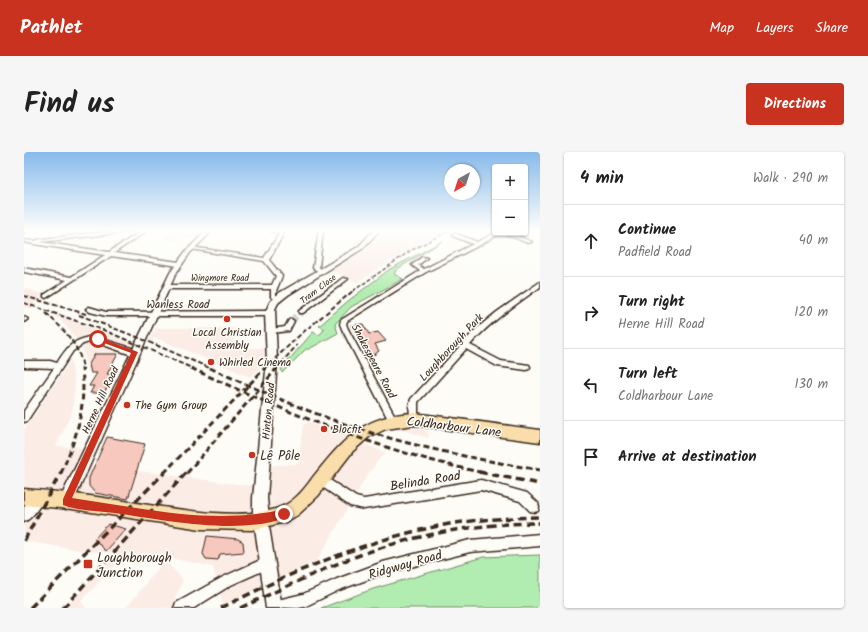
<!DOCTYPE html>
<html lang="en">
<head>
<meta charset="utf-8">
<style>
	body { margin:0; font-family:Kalam,sans-serif; background:#f6f6f6; color:#222 }
	.controls { position:absolute; right:12px; top:12px; display:grid; overflow:hidden; border-radius:4px; box-shadow:0 1px 3px #0004 }
	.controls button { width:36px; height:36px; display:grid; place-items:center; padding:0; border:0; border-bottom:1px solid #e0e0e0; background:#fff; color:#222; font:20px sans-serif }
	.compass { position:absolute; left:420px; top:12px; width:36px; height:36px; border-radius:50%; background:#fff; box-shadow:0 1px 3px #0004; rotate:219deg }
	.stop { position:absolute; width:12px; height:12px; margin:-9px; border:3px solid #c8321e; border-radius:50%; background:#fff }
	.stop.end { background:#c8321e; border-color:#fff; box-shadow:0 1px 4px #0008 }
	.list { margin:0; padding:0; list-style:none }
	h2 { display:flex; justify-content:space-between; align-items:center; height:52px; margin:0; padding:0 16px; font-size:17px }
	h2 small { font-size:13px; font-weight:400; color:#767676 }
	.list li { display:grid; grid-template-columns:26px 1fr auto; gap:12px; align-items:center; box-sizing:border-box; height:72px; padding:0 16px; border-top:1px solid #e0e0e0 }
	.list b { display:block; font-size:15px; white-space:nowrap }
	.list p { margin:0; font-size:13px; white-space:nowrap; color:#767676 }
	.list em { font-size:13px; font-style:normal; color:#767676 }
	.icon { flex:none; width:22px; height:22px; fill:none; stroke:currentColor; stroke-width:2; stroke-linecap:round; stroke-linejoin:round }
	.map { position:relative; flex:none; width:516px; height:456px; overflow:hidden; border-radius:4px }
	header { display:flex; align-items:center; gap:24px; box-sizing:border-box; height:56px; padding:0 20px; background:#c8321e; color:#fff }
	header strong { font-size:19px }
	nav { display:flex; gap:22px; margin-inline-start:auto; font-size:14px }
	.intro { display:flex; align-items:center; justify-content:space-between; box-sizing:border-box; height:96px; padding:0 24px }
	h1 { margin:0; font-size:28px }
	.button { padding:10px 18px; border-radius:4px; background:#c8321e; color:#fff; font-size:14px; font-weight:700 }
	main { display:flex; gap:24px; padding:0 24px }
	aside { flex:1; background:#fff; border-radius:4px; box-shadow:0 1px 3px #0004 }
	.map>svg:first-child { display:block }
	.built { fill:#fbece6 }
	.green { fill:#b1ecb0; stroke:#768b67 }
	.building { fill:#f7c8bd; stroke:#3b2a1e }
	.lines { fill:none; stroke-linecap:round; stroke-linejoin:round }
	.minor-tunnel { stroke:#d6d2cc; stroke-width:7; stroke-dasharray:7 3.5; stroke-linecap:butt }
	.minor-casing { stroke:#3b2a1e; stroke-width:3 }
	.tertiary-casing { stroke:#3b2a1e; stroke-width:3 }
	.secondary-casing { stroke:#3b2a1e; stroke-width:3 }
	.primary-casing { stroke:#3b2a1e; stroke-width:3 }
	.minor { fill:#fdfcf7; fill-rule:evenodd }
	.tertiary { fill:#fdfcf7; fill-rule:evenodd }
	.secondary { fill:#fdfcf7; fill-rule:evenodd }
	.primary { fill:#f9deab; fill-rule:evenodd }
	.rail-far3 { stroke:#3b2a1e; stroke-width:1.5; stroke-dasharray:4 2; stroke-linecap:butt }
	.rail-far2 { stroke:#3b2a1e; stroke-width:2; stroke-dasharray:5 2.5; stroke-linecap:butt }
	.rail-far1 { stroke:#3b2a1e; stroke-width:3; stroke-dasharray:6 3.5; stroke-linecap:butt }
	.rail { stroke:#3b2a1e; stroke-width:3.5; stroke-dasharray:8 4.5; stroke-linecap:butt }
	.route { fill:#c8321e }
	.poi-dot { fill:#c8321e; stroke:#fdfcf7; stroke-width:1.5 }
	.labels { text-anchor:middle; stroke-width:3; stroke-linejoin:round; paint-order:stroke }
	.far-street-label { font-size:9px; fill:#3b2a1e; stroke:#fdfcf7 }
	.street-label { font-size:11px; fill:#3b2a1e; stroke:#fdfcf7 }
	.poi-label { font-size:11px; fill:#3b2a1e; stroke:#fdfcf7; text-anchor:start }
	.near-street-label { font-size:13px; fill:#3b2a1e; stroke:#fdfcf7 }
	.near-poi-label { font-size:13px; fill:#3b2a1e; stroke:#fdfcf7; text-anchor:start }
</style>
</head>
<body>
<header>
<strong>Pathlet</strong>
<nav><a>Map</a><a>Layers</a><a>Share</a></nav>
</header>
<div class="intro"><h1>Find us</h1><a class="button">Directions</a></div>
<main>
<div class="map">
<svg width="516" height="456" viewBox="0 0 516 456">
	<rect width="100%" height="100%" fill="#fdfcf7"/>
	<filter id="ink" filterUnits="userSpaceOnUse"><feTurbulence type="fractalNoise" baseFrequency=".025" numOctaves="2"/><feDisplacementMap in="SourceGraphic" scale="8" xChannelSelector="R" yChannelSelector="G"/><feConvolveMatrix kernelMatrix="1 2 1 2 8 2 1 2 1" color-interpolation-filters="sRGB"/></filter>
	<g filter="url(#ink)">
		<g class="built">
			<path d="M145 78H182L171 87 158 85 152 89 139 87Z"/>
			<path d="M362 78H422L384 98 333 130 306 118 342 98Z"/>
			<path d="M0 136 19 142 5 157 0 155Z"/>
			<path d="M30 162 112 193 127 185 132 176H211L209 196H241L240 212 226 225 132 186 102 203 94 201 86 216H79L76 222H65L58 197 47 180Z"/>
			<path d="M47 208 51 234 48 260 32 294 62 296 63 312 227 334 250 313 274 312 279 273 284 270 363 301 356 306 342 325 293 409 199 453 189 415 136 404 102 402 57 449 62 456H41L93 401 61 399 0 389V278Z"/>
			<path d="M362 275 402 276 405 286 381 279Z"/>
			<path d="M141 408 159 428 151 446 153 456H102Z"/>
		</g>
		<g class="green">
			<path d="M419 89 373 117 370 122 379 127 327 155 311 172 314 181 285 197H282L258 221 257 217 289 180 295 183 301 177 295 174 324 149 366 117Z"/>
			<path d="M516 403V456H297L349 437 459 405Z"/>
		</g>
		<g class="building">
			<path d="M339 172 345 182 354 180 362 189 351 192 355 199 350 203 345 204 327 173Z"/>
			<path d="M71 202H94L83 222H90L80 241H66L70 234H65L73 221H67L65 212Z"/>
			<path d="M83 285 121 292 104 347 71 341 65 334V326Z"/>
			<path d="M84 372 102 377 82 399 70 387Z"/>
			<path d="M183 384 214 387 219 390 220 400 196 402 194 408 182 407 179 402Z"/>
		</g>
		<g class="lines">
			<path class="minor-tunnel" d="M267 169 277 160"/>
			<g class="minor-casing">
				<g id="minor">
					<path d="M0 78H6L0 81Z"/>
					<path d="M98 78H112L110 79 16 90 85 100 119 78H124L90 101 155 110 158 112 155 114 87 104 22 146 20 145V143L43 128 0 120V116L47 125 81 103 10 92 0 90V88L10 89 18 87Z"/>
					<path d="M245 78H252L260 81 245 108 258 124 252 139V143L255 145V147L253 148 247 145V137H143L140 135 143 133H248L252 124 240 109 167 97 165 96 167 95 240 106 255 82Z"/>
					<path d="M295 78H299L295 115 299 119 296 121 289 116Z"/>
					<path d="M471 81H476L456 93 402 120 323 169 322 172 324 177 373 268 372 271 369 272 366 271 318 177 316 172 317 168 396 119 388 113 398 105 403 106 394 113 400 117 449 92 429 84V82H433L453 90Z"/>
					<path d="M479 81H485L508 90 504 91Z"/>
					<path d="M319 126 324 127 279 161H275V159Z"/>
					<path d="M516 130V135C491 153 466 170 446 193L477 209 505 213 506 215 505 217 502 218 473 214 442 197 394 250V267L393 270 390 271 387 270 385 254 387 247 452 177 473 160Z"/>
					<path d="M65 155 82 160 245 159 248 161 247 162 238 164H82L66 160 62 157Z"/>
					<path d="M0 165 4 167 0 170Z"/>
					<path d="M267 167 270 169 265 179 247 181 244 179 247 177 261 175 265 168Z"/>
					<path d="M68 184 114 198 115 200 111 203 105 202 68 189 59 192 49 199 3 269 0 270V259L30 216 0 215V209H26L33 211C44 194 48 189 68 184Z"/>
					<path d="M298 323 332 345 340 347 457 328 503 341 514 351 515 355 514 359 510 360 506 359 496 349 457 338 340 357 326 354 294 332 293 328 294 324Z"/>
					<path d="M14 342 18 343 19 347C16 355 8 366 0 370V355L10 343Z"/>
					<path d="M516 382V394L446 400 359 422 315 438 280 455 274 456 243 455 245 450 279 442 313 427 359 410 446 388Z"/>
					<path d="M243 405 247 407 249 411 247 415 207 433 170 456H150L152 451 199 425Z"/>
				</g>
			</g>
			<g class="tertiary-casing">
				<g id="tertiary">
					<path d="M183 78H189L166 101 152 121 47 355 42 357 37 355 35 350 37 345 146 121 162 99Z"/>
					<path d="M237 361 242 363 244 368 258 456H242L230 368 232 363Z"/>
				</g>
			</g>
			<g class="secondary-casing">
				<path id="secondary" d="M350 78H356L338 97 264 143 254 151 251 157 253 209 243 346 245 368 242 373 237 376 232 373 229 368V346L243 209 241 161 246 150 255 141 334 95Z"/>
			</g>
			<g class="primary-casing">
				<path id="primary" d="M390 261 516 278V290L390 273 362 277 345 285 329 299 294 344 274 363 261 370 228 378 177 377 48 357 0 353V337C31 339 62 343 93 348 135 354 221 372 259 354 271 349 282 335 289 325 319 288 339 263 390 261Z"/>
			</g>
			<use href="#minor" class="minor"/>
			<use href="#tertiary" class="tertiary"/>
			<use href="#secondary" class="secondary"/>
			<use href="#primary" class="primary"/>
			<path class="rail-far3" d="M329 139 386 99 426 78"/>
			<g class="rail-far2">
				<path d="M0 144 62 162"/>
				<path d="M0 151 82 179 170 217"/>
				<path d="M22 161C39 177 56 193 59 217"/>
				<path d="M55 163 113 185 188 217"/>
				<path d="M240 217 277 182 330 138"/>
				<path d="M252 217 273 193"/>
			</g>
			<g class="rail-far1">
				<path d="M167 216C263 261 356 299 460 321"/>
				<path d="M186 216C236 239 286 261 338 278 396 296 456 308 516 318"/>
				<path d="M37 321C53 285 62 256 58 216"/>
				<path d="M140 321 241 216"/>
				<path d="M163 321 253 216"/>
			</g>
			<g class="rail">
				<path d="M455 320 516 332"/>
				<path d="M0 389 37 320"/>
				<path d="M6 456 141 320"/>
				<path d="M39 456 163 320"/>
				<path d="M197 456C272 418 348 385 431 371 459 367 488 366 516 365"/>
				<path d="M216 456C256 438 295 418 336 403 393 382 456 371 516 371"/>
			</g>
		</g>
	</g>
	<linearGradient id="sky" x2="0" y2="1"><stop stop-color="#87baeb"/><stop offset="0.55" stop-color="#fefefb"/><stop offset="1" stop-color="#fefefb" stop-opacity="0"/></linearGradient>
	<rect width="516" height="142" fill="url(#sky)"/>
	<path class="route" d="M74 185 114 200 48 346C118 356 191 374 260 357L263 359V365C218 384 139 368 91 361 75 359 54 359 39 353V347L107 201 72 188V187Z"/>
	<g class="poi-dot">
		<circle cx="203" cy="167" r="4"/>
		<circle cx="187" cy="210" r="4"/>
		<circle cx="103" cy="253" r="4"/>
		<circle cx="300" cy="277" r="4"/>
		<circle cx="228" cy="303" r="4"/>
		<rect x="59" y="407" width="10" height="10" rx="2"/>
	</g>
	<g class="labels">
		<g class="far-street-label">
			<text x="196" y="129">Wingmore Road</text>
			<text transform="translate(294 137) rotate(-37)" y="3">Tram Close</text>
		</g>
		<g class="street-label">
			<text x="154" y="156">Wanless Road</text>
			<text transform="translate(427 195) rotate(-47)" y="4">Loughborough Park</text>
			<text transform="translate(350 209) rotate(62)" y="4">Shakespeare Road</text>
			<text transform="translate(76 248) rotate(-65)" y="4">Herne Hill Road</text>
			<text transform="translate(244 259) rotate(-85)" y="4">Hinton Road</text>
		</g>
		<g class="poi-label">
			<text x="203" y="184" text-anchor="middle">Local Christian<tspan x="203" dy="13">Assembly</tspan></text>
			<text x="195" y="214">Whirled Cinema</text>
			<text x="111" y="257">The Gym Group</text>
			<text x="308" y="281">Blocfit</text>
		</g>
		<g class="near-street-label">
			<text transform="translate(430 274) rotate(7)" y="5">Coldharbour Lane</text>
			<text transform="translate(401 328) rotate(-9)" y="5">Belinda Road</text>
			<text transform="translate(381 412) rotate(-16)" y="5">Ridgway Road</text>
		</g>
		<g class="near-poi-label">
			<text x="236" y="308">Lê Pôle</text>
			<text x="73" y="410">Loughborough<tspan x="73" dy="15">Junction</tspan></text>
		</g>
	</g>
</svg>
<div class="controls">
<button>+</button>
<button>−</button>
</div>
<svg class="compass" viewBox="-18 -18 36 36"><path d="M0-13l5 13h-10z" fill="#e53935"/><path d="M0 13l5-13h-10z" fill="#767676"/></svg>
<div class="stop" style="left:74px;top:187px"></div>
<div class="stop end" style="left:260px;top:362px"></div>
</div>
<aside>
<h2>4 min<small>Walk · 290 m</small></h2>
<ul class="list">
<li><svg class="icon" aria-label="ahead" viewBox="0 0 24 24"><path d="M12 20V5M6 11l6-6 6 6"/></svg><div><b>Continue</b><p>Padfield Road</p></div><em>40 m</em></li>
<li><svg class="icon" aria-label="right" viewBox="0 0 24 24"><path d="M7 20v-9h11M14 6l5 5-5 5"/></svg><div><b>Turn right</b><p>Herne Hill Road</p></div><em>120 m</em></li>
<li><svg class="icon" aria-label="left" viewBox="0 0 24 24"><path d="M17 20v-9H6M10 6l-5 5 5 5"/></svg><div><b>Turn left</b><p>Coldharbour Lane</p></div><em>130 m</em></li>
<li><svg class="icon" aria-label="arrive" viewBox="0 0 24 24"><path d="M6 21V4h12l-3 4 3 4H6"/></svg><div><b>Arrive at destination</b></div></li>
</ul>
</aside>
</main>
</body>
</html>
